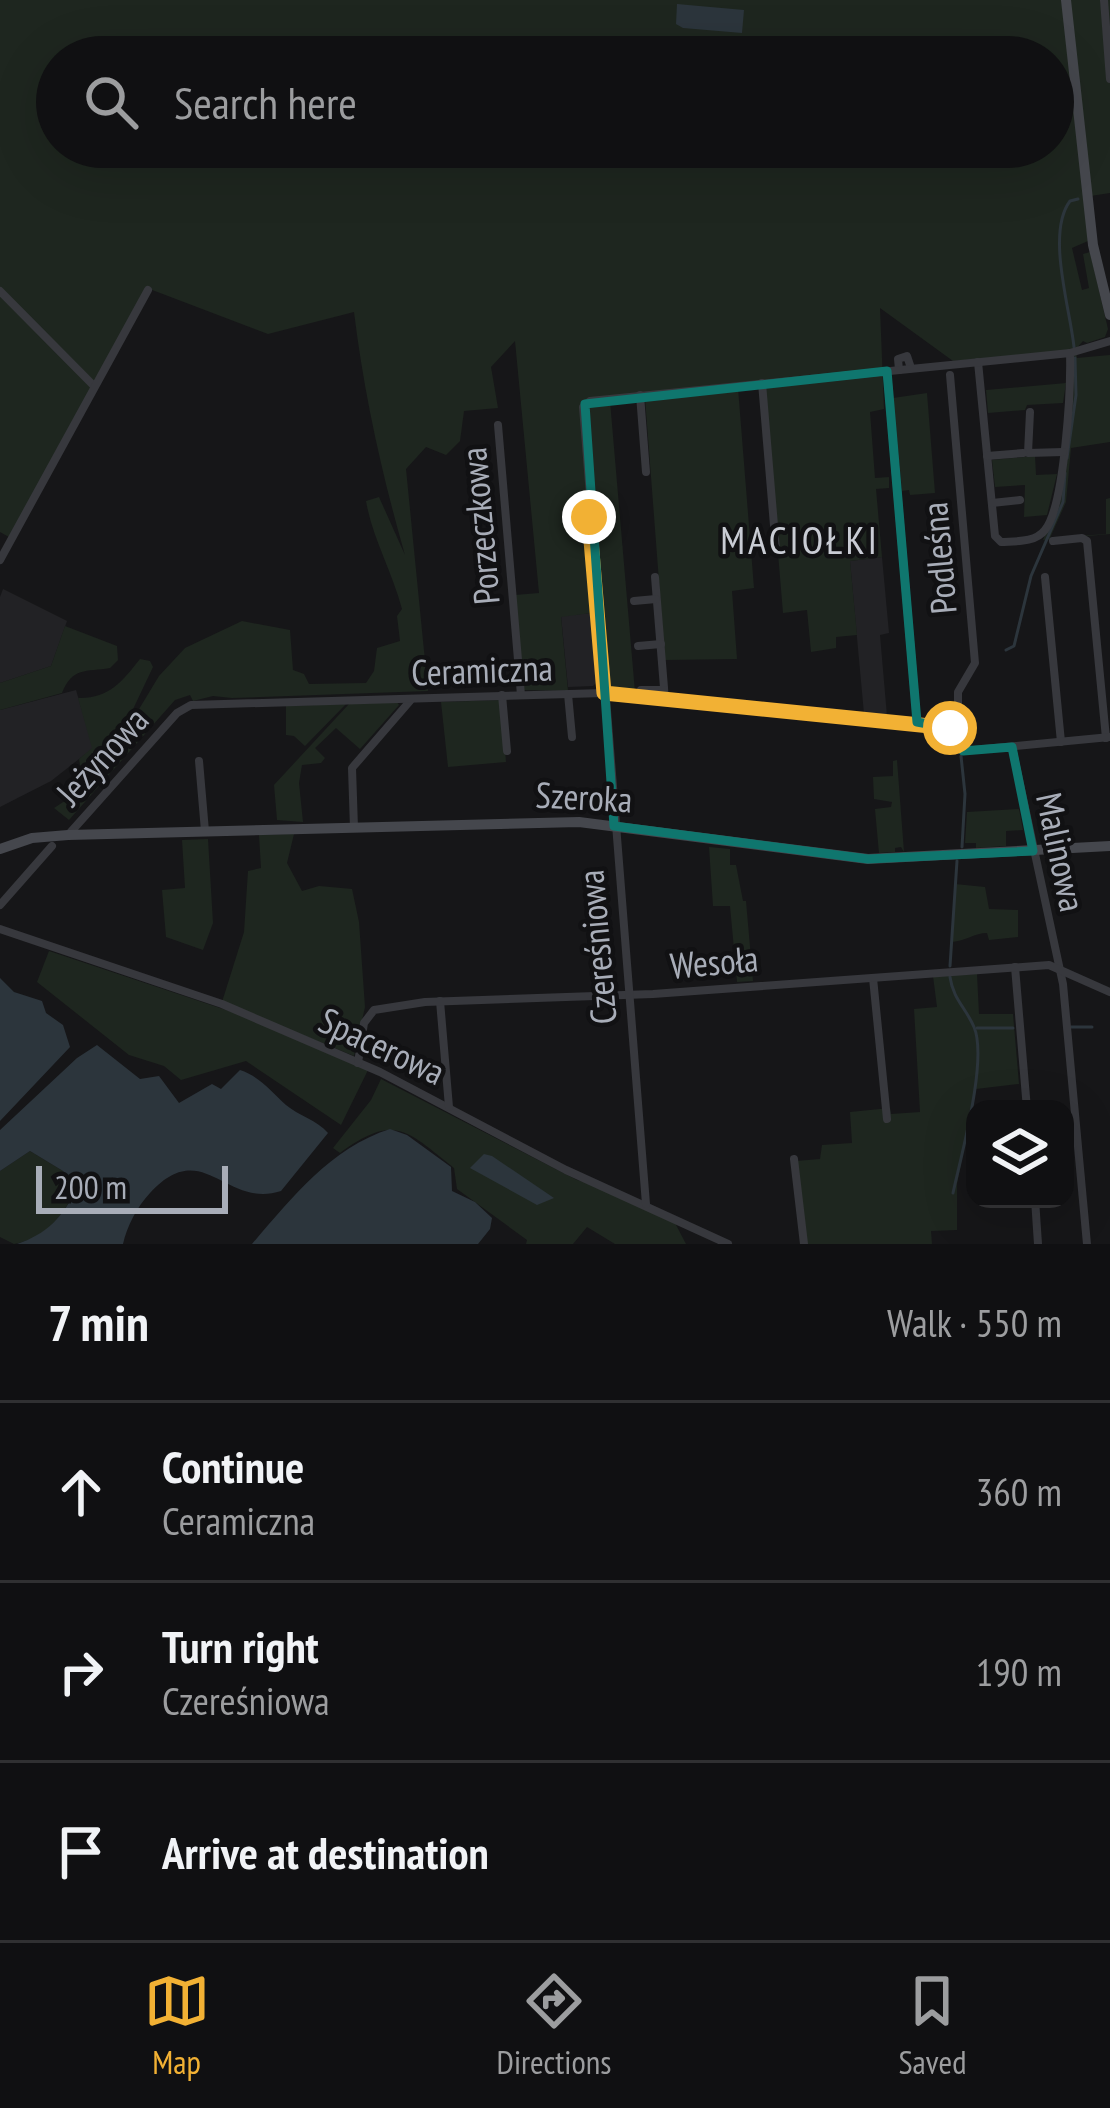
<!DOCTYPE html>
<html lang="en">
<head>
<meta charset="utf-8">
<style>
	body { margin:0; font-family:"PT Sans Narrow",sans-serif; background:#1e1e20; color:#f1f3f6 }
	.controls { position:absolute; right:36px; bottom:36px; display:grid; overflow:hidden; border-radius:24px; box-shadow:0 12px 48px #0002 }
	.controls button { width:108px; height:108px; display:grid; place-items:center; padding:0; border:0; border-bottom:3px solid #303032; background:#101012; color:#f1f3f6; font:60px sans-serif }
	.scale { position:absolute; left:36px; bottom:30px; width:192px; box-sizing:border-box; padding-left:12px; border:6px solid #a8adb8; border-top:0; font-size:33px; line-height:42px; white-space:nowrap; color:#a8adb8; -webkit-text-stroke:9px #111113; paint-order:stroke }
	.stop { position:absolute; width:36px; height:36px; margin:-27px; border:9px solid #f2b134; border-radius:50%; background:#fff }
	.stop.end { background:#f2b134; border-color:#fff; box-shadow:0 3px 12px #0008 }
	.list { margin:0; padding:0; list-style:none }
	h2 { display:flex; justify-content:space-between; align-items:center; height:156px; margin:0; padding:0 48px; font-size:51px }
	h2 small { font-size:39px; font-weight:400; color:#9c9d9f }
	.list li { display:grid; grid-template-columns:78px 1fr auto; gap:36px; align-items:center; box-sizing:border-box; height:180px; padding:0 48px; border-top:3px solid #303032 }
	.list b { display:block; font-size:45px; white-space:nowrap }
	.list p { margin:0; font-size:39px; white-space:nowrap; color:#9c9d9f }
	.list em { font-size:39px; font-style:normal; color:#9c9d9f }
	.icon { flex:none; width:66px; height:66px; fill:none; stroke:currentColor; stroke-width:2; stroke-linecap:round; stroke-linejoin:round }
	.map { position:relative; flex:none; width:1110px; height:1244px; overflow:hidden }
	.search { position:absolute; background:#101012; box-shadow:0 12px 48px #0002; left:36px; right:36px; top:36px; height:132px; display:flex; align-items:center; gap:30px; box-sizing:border-box; padding:0 42px; border-radius:66px; color:#9c9d9f; font-size:45px }
	.sheet { height:696px; background:#101012 }
	nav { display:flex; justify-content:space-around; align-items:center; box-sizing:border-box; height:168px; border-top:3px solid #303032; background:#101012; font-size:33px; color:#9c9d9f }
	nav a { display:grid; justify-items:center; gap:6px }
	nav .on { color:#f2b134 }
	.map>svg:first-child { display:block }
	.built { fill:#222225 }
	.green { fill:#1e261f; fill-rule:evenodd }
	.water { fill:#2c353c }
	.lines { fill:none; stroke-linecap:round; stroke-linejoin:round }
	.stream { stroke:#2c353c; stroke-width:3 }
	.street { stroke:#37383d; stroke-width:8 }
	.secondary { stroke:#45474d; stroke-width:10 }
	.route { stroke:#f2b134; stroke-width:15 }
	.marked { fill:none; stroke:#0f766e; stroke-width:9; stroke-linejoin:round }
	.labels { text-anchor:middle; stroke-width:9; stroke-linejoin:round; paint-order:stroke }
	.street-label { font-size:36px; fill:#a8adb8; stroke:#111113 }
	.neighbourhood-label { font-size:39px; letter-spacing:3px; fill:#c9ccd4; stroke:#111113 }
</style>
</head>
<body>
<div class="map">
<svg width="1110" height="1244" viewBox="0 0 1110 1244">
	<rect width="100%" height="100%" fill="#161618"/>
	<g class="built">
		<path d="M882 557 889 633 880 635 887 716 864 714 850 561Z"/>
		<path d="M3 589 67 621 51 666 0 683V597Z"/>
		<path d="M591 613 597 682 593 686 568 687 561 616Z"/>
		<path d="M76 690 93 748 51 781 0 807V710Z"/>
	</g>
	<g class="green">
		<path d="M0 0H1110V193L1084 197 1088 241 1072 248 1082 290 1089 288 1083 254 1090 252 1108 329 1105 337 1087 343 1083 341 1076 349 1077 358 1110 355V442L1071 448 1066 502 1050 538 1106 534V499L1110 498V534L1043 540C1065 490 1078 406 1067 352L953 361 880 308 884 409 870 412 875 478 889 477V488L876 489 882 557 850 561 857 635 836 637V648L811 652 807 610 783 613 764 385 738 388 754 588 732 591 737 659 665 660 645 398 610 401 635 692 606 690 599 612 561 617 568 691 523 690 515 595 539 593 515 341 491 367 498 408 464 411 460 441 446 455 426 447 406 469 428 691 232 698 213 696 193 701 190 695 175 700 69 820 54 808 86 787 104 767 159 676 185 648 242 621 290 630 293 670 304 674 309 684 366 683 374 671 377 648 400 641 397 616 402 609C392 571 372 537 366 501L379 497 405 555C382 475 364 394 354 312L268 334 147 288 9 537 0 532ZM57 57H1053V147H57Z"/>
		<path d="M1066 383 1063 403 1027 405 1025 410 988 413 986 390Z"/>
		<path d="M927 393 935 493 910 495 909 490 902 491 893 398Z"/>
		<path d="M1035 456 1036 475 1057 474 1047 515 1024 517 1025 485 995 487 992 460Z"/>
		<path d="M65 626 117 646 118 660 110 668C86 672 72 667 62 693L0 710V683L51 666Z"/>
		<path d="M140 659 150 661 153 667 116 745 83 783 79 759 92 748 78 698C108 699 122 682 140 659Z"/>
		<path d="M501 700 506 762 448 767 441 702Z"/>
		<path d="M397 702 399 705 360 749 336 728 315 748 325 758 321 763 302 765 299 783 303 822 277 820 274 785 349 704Z"/>
		<path d="M346 704 305 746 294 736 286 735V706Z"/>
		<path d="M897 760 904 852 901 847 895 848V852L879 853 875 809 891 807 892 802 874 799 873 777 893 776V761Z"/>
		<path d="M1019 809 1023 830 1006 831V846L976 848V843H965L967 812Z"/>
		<path d="M294 834 287 863 302 891 319 886 352 889 359 922 365 1007 354 1056 222 1002 244 932 248 871 261 868 259 835Z"/>
		<path d="M208 839 213 923 203 950 166 937 162 890 185 888 182 840Z"/>
		<path d="M709 847 730 849V865H736L743 901H746L753 981 737 982 730 906H713Z"/>
		<path d="M955 884 985 887 989 909 1018 910V937L989 940 987 933C975 933 965 941 952 942Z"/>
		<path d="M49 951 241 1015 368 1070 341 1125 246 1061 181 1080 164 1066 129 1055 37 982Z"/>
		<path d="M977 974 979 1014H1013L1019 1084 976 1089 957 1184V1230L931 1231 932 1244H806L796 1161 820 1159 822 1145 852 1143 850 1112 890 1108 891 1114 920 1112 914 1009 937 1007 933 976Z"/>
		<path d="M381 1079 577 1180 602 1187 674 1221 686 1244H615L587 1227 573 1244H526L527 1240 457 1189 454 1168C406 1130 395 1113 340 1153L333 1148 371 1100Z"/>
		<path d="M30 1151 63 1171 77 1188C61 1218 47 1238 14 1244L0 1237V1171Z"/>
	</g>
	<g class="water">
		<path d="M677 4 744 10 742 33 683 28 676 24Z"/>
		<path d="M0 978 14 992 42 1001 46 1013 63 1025 70 1047 0 1121Z"/>
		<path d="M97 1045 140 1079 159 1076 179 1103 212 1084 221 1089 240 1070C259 1076 272 1092 286 1105 299 1116 317 1120 328 1133L281 1191C225 1209 203 1135 150 1193 137 1207 127 1226 123 1244H17C47 1234 63 1217 77 1188L63 1171 30 1151 0 1171V1130L77 1058Z"/>
		<path d="M390 1129 407 1135 451 1167 452 1191 475 1202 492 1218 490 1229 478 1244H252C291 1199 330 1148 390 1129Z"/>
		<path d="M484 1154 492 1156 554 1198 537 1205 470 1168Z"/>
	</g>
	<g class="lines">
		<g class="stream">
			<path d="M1074 347C1070 308 1046 233 1070 201L1078 199"/>
			<path d="M1067 458 1076 395 1075 358"/>
			<path d="M1006 650 1014 646 1031 576 1063 502 1065 473"/>
			<path d="M961 756 965 794 962 847"/>
			<path d="M950 966 957 861"/>
			<path d="M950 977C953 999 966 1008 974 1027 988 1060 961 1156 953 1193"/>
			<path d="M1071 1027H1092"/>
			<path d="M977 1028H1013"/>
		</g>
		<g class="street">
			<path d="M1104 0 1110 79"/>
			<path d="M0 291 93 385"/>
			<path d="M978 362 995 536 1001 542C1015 541 1035 543 1045 530 1065 505 1071 387 1070 353"/>
			<path d="M899 370 898 359 907 356 911 368"/>
			<path d="M887 371 917 722"/>
			<path d="M950 375 975 663 958 692V723L953 730"/>
			<path d="M762 383 776 549"/>
			<path d="M640 395 646 472"/>
			<path d="M1030 412 1028 453 1063 452"/>
			<path d="M498 425 521 695"/>
			<path d="M987 456 1023 453"/>
			<path d="M992 503 1020 500"/>
			<path d="M1053 541 1082 538 1087 541 1106 738"/>
			<path d="M0 560 148 290"/>
			<path d="M655 577 665 700"/>
			<path d="M1045 577 1061 742"/>
			<path d="M634 601 656 599"/>
			<path d="M638 646 661 644"/>
			<path d="M641 690H664"/>
			<path d="M568 694 572 737"/>
			<path d="M502 695 507 751"/>
			<path d="M1012 747 1063 984 1087 1244"/>
			<path d="M199 761 205 831"/>
			<path d="M354 828 352 768 410 701"/>
			<path d="M69 834 177 713 191 705 604 693 925 723 950 728 957 748 963 751 1110 737"/>
			<path d="M0 905 52 846"/>
			<path d="M0 929 222 1004 380 1072 566 1170 728 1244"/>
			<path d="M1015 967 1027 1109"/>
			<path d="M873 978 887 1119"/>
			<path d="M440 1001 449 1107"/>
			<path d="M358 1063 364 1023 374 1010 425 1002 653 994 1049 965 1110 992"/>
			<path d="M794 1159 804 1244"/>
			<path d="M1035 1199 1038 1244"/>
			<path d="M646 1204 583 407 590 401 1070 353 1110 341"/>
		</g>
		<g class="secondary">
			<path d="M1066 0 1093 245 1110 315"/>
			<path d="M0 849 32 838 68 835 579 822 868 859 1110 846"/>
		</g>
	</g>
	<g class="lines">
		<path class="route" d="M589 517 604 693 950 728"/>
	</g>
	<path class="marked" d="M887 371 917 722 950 728 963 751 1012 747 1033 851 868 859 614 826 585 404Z"/>
	<g class="labels">
		<g class="street-label">
			<text transform="translate(480 526) rotate(-95)" y="13">Porzeczkowa</text>
			<text transform="translate(939 558) rotate(-95)" y="13">Podleśna</text>
			<text transform="translate(482 670) rotate(-2)" y="13">Ceramiczna</text>
			<text transform="translate(102 756) rotate(-48)" y="13">Jeżynowa</text>
			<text transform="translate(584 797) rotate(3)" y="13">Szeroka</text>
			<text transform="translate(1061 852) rotate(78)" y="13">Malinowa</text>
			<text transform="translate(597 947) rotate(-95)" y="13">Czereśniowa</text>
			<text transform="translate(714 962) rotate(-5)" y="13">Wesoła</text>
			<text transform="translate(382 1046) rotate(25)" y="13">Spacerowa</text>
		</g>
		<g class="neighbourhood-label">
			<text x="800" y="554">MACIOŁKI</text>
		</g>
	</g>
</svg>
<div class="controls">
<button><svg class="icon" aria-label="layers" viewBox="0 0 24 24"><path d="M12 4l9 5-9 5-9-5zM3 14l9 5 9-5"/></svg></button>
</div>
<div class="scale">200 m</div>
<div class="stop" style="left:950px;top:728px"></div>
<div class="stop end" style="left:589px;top:517px"></div>
<div class="search"><svg class="icon" aria-label="search" viewBox="0 0 24 24"><circle cx="10" cy="10" r="6"/><path d="M15 15l6 6"/></svg>Search here</div>
</div>
<section class="sheet">
<h2>7 min<small>Walk · 550 m</small></h2>
<ul class="list">
<li><svg class="icon" aria-label="ahead" viewBox="0 0 24 24"><path d="M12 20V5M6 11l6-6 6 6"/></svg><div><b>Continue</b><p>Ceramiczna</p></div><em>360 m</em></li>
<li><svg class="icon" aria-label="right" viewBox="0 0 24 24"><path d="M7 20v-9h11M14 6l5 5-5 5"/></svg><div><b>Turn right</b><p>Czereśniowa</p></div><em>190 m</em></li>
<li><svg class="icon" aria-label="arrive" viewBox="0 0 24 24"><path d="M6 21V4h12l-3 4 3 4H6"/></svg><div><b>Arrive at destination</b></div></li>
</ul>
</section>
<nav>
<a class="on"><svg class="icon" aria-label="map" viewBox="0 0 24 24"><path d="M3 6l6-2 6 2 6-2v14l-6 2-6-2-6 2zM9 4v14M15 6v14"/></svg>Map</a>
<a><svg class="icon" aria-label="directions" viewBox="0 0 24 24"><path d="M12 3l9 9-9 9-9-9zM9 14v-3h6M13 9l2 2-2 2"/></svg>Directions</a>
<a><svg class="icon" aria-label="saved" viewBox="0 0 24 24"><path d="M7 4h10v16l-5-4-5 4z"/></svg>Saved</a>
</nav>
</body>
</html>
